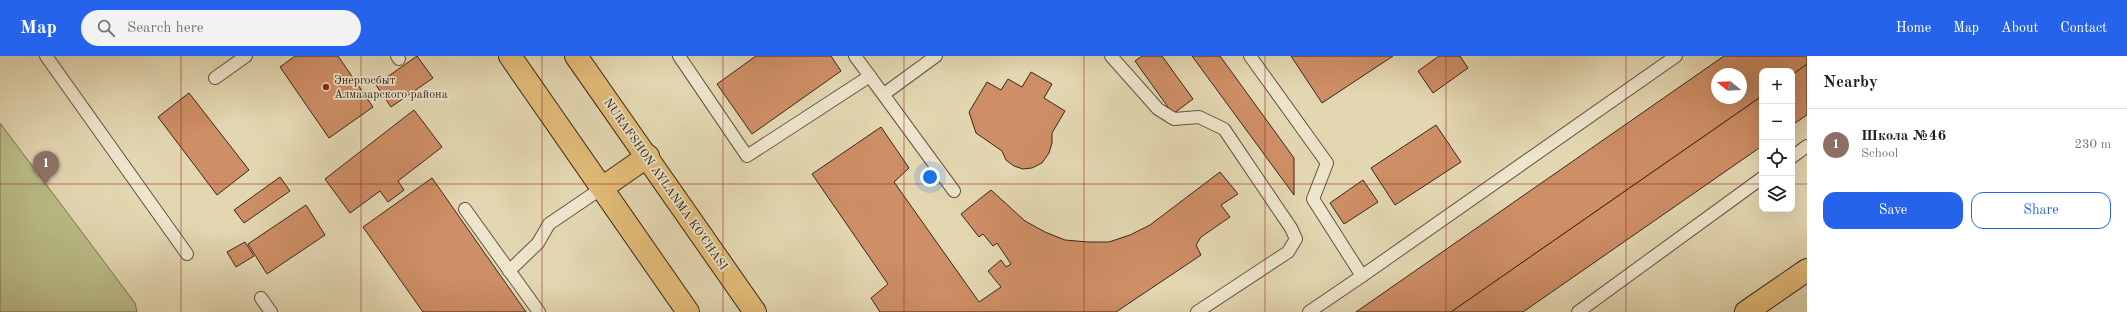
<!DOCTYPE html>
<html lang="en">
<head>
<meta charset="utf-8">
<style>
	body { margin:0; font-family:"Old Standard TT",serif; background:#f2f2f2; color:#202124 }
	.controls { position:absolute; right:12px; top:12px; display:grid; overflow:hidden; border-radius:8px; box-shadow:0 4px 16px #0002 }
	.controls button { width:36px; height:36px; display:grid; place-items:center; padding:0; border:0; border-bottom:1px solid #e0e0e0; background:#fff; color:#202124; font:20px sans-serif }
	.compass { position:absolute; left:1711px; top:12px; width:36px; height:36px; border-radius:50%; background:#fff; box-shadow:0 4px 16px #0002; rotate:288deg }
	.you { position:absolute; left:930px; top:121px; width:14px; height:14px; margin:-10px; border:3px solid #fff; border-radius:50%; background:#1a73e8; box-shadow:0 0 0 6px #1a73e833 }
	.badge { display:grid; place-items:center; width:26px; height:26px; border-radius:50%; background:#2563eb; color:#fff; font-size:13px; font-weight:700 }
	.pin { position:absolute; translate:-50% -33px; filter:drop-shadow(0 1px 2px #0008) }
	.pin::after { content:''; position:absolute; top:21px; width:14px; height:12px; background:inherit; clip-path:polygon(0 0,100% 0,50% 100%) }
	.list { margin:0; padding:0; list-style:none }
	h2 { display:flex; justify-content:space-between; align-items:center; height:52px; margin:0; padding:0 16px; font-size:17px }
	h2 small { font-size:13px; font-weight:400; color:#757577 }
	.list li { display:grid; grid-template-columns:26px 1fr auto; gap:12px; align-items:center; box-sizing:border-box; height:72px; padding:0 16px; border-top:1px solid #e0e0e0 }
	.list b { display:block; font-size:15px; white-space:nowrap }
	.list p { margin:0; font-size:13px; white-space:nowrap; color:#757577 }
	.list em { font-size:13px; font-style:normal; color:#757577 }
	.actions { display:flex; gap:8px; padding:12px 16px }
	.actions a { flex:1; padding:9px 0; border:1px solid #2563eb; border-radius:12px; text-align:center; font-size:14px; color:#2563eb }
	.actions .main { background:#2563eb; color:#fff }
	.icon { flex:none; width:22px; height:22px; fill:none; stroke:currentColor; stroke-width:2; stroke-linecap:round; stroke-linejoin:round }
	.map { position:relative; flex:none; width:1807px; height:256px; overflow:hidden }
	header { display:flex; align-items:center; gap:24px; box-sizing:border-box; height:56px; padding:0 20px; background:#2563eb; color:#fff }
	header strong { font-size:19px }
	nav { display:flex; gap:22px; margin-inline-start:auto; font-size:14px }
	.search { width:280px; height:36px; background:#f2f2f2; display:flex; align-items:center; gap:10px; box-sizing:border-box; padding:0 14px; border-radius:22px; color:#757577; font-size:15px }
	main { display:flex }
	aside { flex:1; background:#fff }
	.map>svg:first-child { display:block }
	.green { fill:#babc87; stroke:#7a7251 }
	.building { fill:#ce8e66; stroke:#39271b; fill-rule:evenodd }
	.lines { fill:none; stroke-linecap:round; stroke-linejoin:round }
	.lane-casing { stroke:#645340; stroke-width:14 }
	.primary-casing { stroke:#39271b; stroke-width:24 }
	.lane { stroke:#ede5cc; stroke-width:12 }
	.primary { stroke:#e2bc78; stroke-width:22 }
	.grid { fill:none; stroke:#8f2418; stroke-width:1; stroke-opacity:0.55 }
	.poi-dot { fill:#8f2418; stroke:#ede5cc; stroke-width:1.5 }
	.labels { text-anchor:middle; stroke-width:3.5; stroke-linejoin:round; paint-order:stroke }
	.poi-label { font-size:12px; fill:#39271b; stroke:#ede5cc; text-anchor:start }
	.street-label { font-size:12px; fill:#39271b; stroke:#ede5cc }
</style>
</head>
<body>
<header>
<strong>Map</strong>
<div class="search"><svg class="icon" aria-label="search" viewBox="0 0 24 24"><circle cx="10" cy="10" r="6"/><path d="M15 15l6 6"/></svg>Search here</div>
<nav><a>Home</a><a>Map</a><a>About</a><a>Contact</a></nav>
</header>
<main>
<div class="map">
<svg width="1807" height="256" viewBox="0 0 1807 256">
	<rect width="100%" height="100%" fill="#e3d7b1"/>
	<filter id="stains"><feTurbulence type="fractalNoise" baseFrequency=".005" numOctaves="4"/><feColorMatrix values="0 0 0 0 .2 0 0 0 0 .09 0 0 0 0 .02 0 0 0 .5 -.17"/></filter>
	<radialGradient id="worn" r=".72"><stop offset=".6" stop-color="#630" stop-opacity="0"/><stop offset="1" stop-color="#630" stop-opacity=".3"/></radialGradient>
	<path class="green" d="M0 67 135 247 137 256H0Z"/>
	<g class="building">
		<path d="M295 0H338L373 51 329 82 280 11Z"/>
		<path d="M417 0 433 22 391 51 376 29Z"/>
		<path d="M756 0H831L841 15 752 78 717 28Z"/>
		<path d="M1142 0H1162L1193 43 1173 58 1135 5Z"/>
		<path d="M1192 0H1220L1294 102V139Z"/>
		<path d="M1291 0H1393L1322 47Z"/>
		<path d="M1439 0H1460L1468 12 1433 37 1418 15Z"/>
		<path d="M1724 0H1807V8L1792 19V15H1762V40L1451 256H1356ZM1717 18H1741V42H1717Z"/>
		<path d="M1807 8V59L1792 69V19Z"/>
		<path d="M1031 16 1052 28 1044 42 1065 55 1052 77V87L1049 97 1042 107 1032 112 1023 113 1014 110 1006 104 1002 95 976 77 969 56 987 26 1001 34 1008 23 1022 31Z"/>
		<path d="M189 37 249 114 217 139 158 61Z"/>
		<path d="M1762 40V90L1523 256H1451Z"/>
		<path d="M414 54 442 91 398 125 404 134 388 146 380 135 350 157 325 123Z"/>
		<path d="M1436 69 1461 106 1395 149 1371 112Z"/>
		<path d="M881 71 909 112 894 126 979 246 1001 231 988 215 1001 204 1006 211 1011 208 997 187 993 190 983 178 979 181 961 158 991 134 1025 165 1045 176 1065 184 1088 186H1109L1130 179 1150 169 1220 116 1238 138 1221 149 1230 161 1201 181 1196 189 1201 199 1116 256H880L871 242 888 228 812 118Z"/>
		<path d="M280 121 290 135 244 167 234 154Z"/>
		<path d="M432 122 526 256H423L363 171Z"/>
		<path d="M1363 124 1378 146 1344 168 1330 147Z"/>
		<path d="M306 149 325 179 267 218 248 188Z"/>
		<path d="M245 186 254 200 236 211 227 196Z"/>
	</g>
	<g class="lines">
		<g class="lane-casing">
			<g id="lane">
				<path d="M46 0 187 198"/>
				<path d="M397 0 399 3"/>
				<path d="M679 0 747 100 870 20"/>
				<path d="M855 0 954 135"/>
				<path d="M1111 0 1158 53 1174 63 1199 61 1224 73 1291 172 1296 183 1288 196 1197 256"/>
				<path d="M1250 0 1327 107 1313 143 1362 220 1309 256"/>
				<path d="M215 22 246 0"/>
				<path d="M884 38 936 0"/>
				<path d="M1792 101 1807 90"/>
				<path d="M465 153 539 256"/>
				<path d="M509 215 538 187 549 168 602 132"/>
				<path d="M1362 220 1676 0"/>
				<path d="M261 242 271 256"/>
				<path d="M1578 256 1762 122"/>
			</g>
		</g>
		<g class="primary-casing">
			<g id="primary">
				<path d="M510 0 688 256"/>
				<path d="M576 0 755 256"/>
				<path d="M602 132 648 100"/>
				<path d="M1746 256 1807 214"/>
			</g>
		</g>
		<use href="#lane" class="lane"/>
		<use href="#primary" class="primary"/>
	</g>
	<path class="grid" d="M181 0V256M361 0V256M542 0V256M723 0V256M904 0V256M1084 0V256M1265 0V256M1446 0V256M1626 0V256M0 128H1762M1792 128H1807"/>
	<circle class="poi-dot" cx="326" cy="31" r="4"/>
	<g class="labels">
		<g class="poi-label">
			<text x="334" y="28">Энергосбыт<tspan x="334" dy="14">Алмазарского района</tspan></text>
		</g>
		<g class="street-label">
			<text transform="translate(666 128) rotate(55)" y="4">NURAFSHON AYLANMA KO'CHASI</text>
		</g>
	</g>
	<rect width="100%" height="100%" filter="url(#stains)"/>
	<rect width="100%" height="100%" fill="url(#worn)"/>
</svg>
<div class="controls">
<button>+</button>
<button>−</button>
<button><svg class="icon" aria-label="locate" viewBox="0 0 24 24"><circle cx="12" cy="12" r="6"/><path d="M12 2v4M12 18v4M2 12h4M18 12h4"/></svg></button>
<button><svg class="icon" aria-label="layers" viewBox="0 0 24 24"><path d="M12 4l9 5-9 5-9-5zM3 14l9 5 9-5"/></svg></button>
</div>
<svg class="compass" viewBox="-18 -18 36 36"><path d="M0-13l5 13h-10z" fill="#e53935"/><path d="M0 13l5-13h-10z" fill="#757577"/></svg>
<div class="you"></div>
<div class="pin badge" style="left:46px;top:128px;background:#8d6e63">1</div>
</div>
<aside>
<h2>Nearby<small></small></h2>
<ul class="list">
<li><span class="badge" style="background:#8d6e63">1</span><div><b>Школа №46</b><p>School</p></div><em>230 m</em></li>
</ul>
<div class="actions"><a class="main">Save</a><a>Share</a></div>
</aside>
</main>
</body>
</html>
